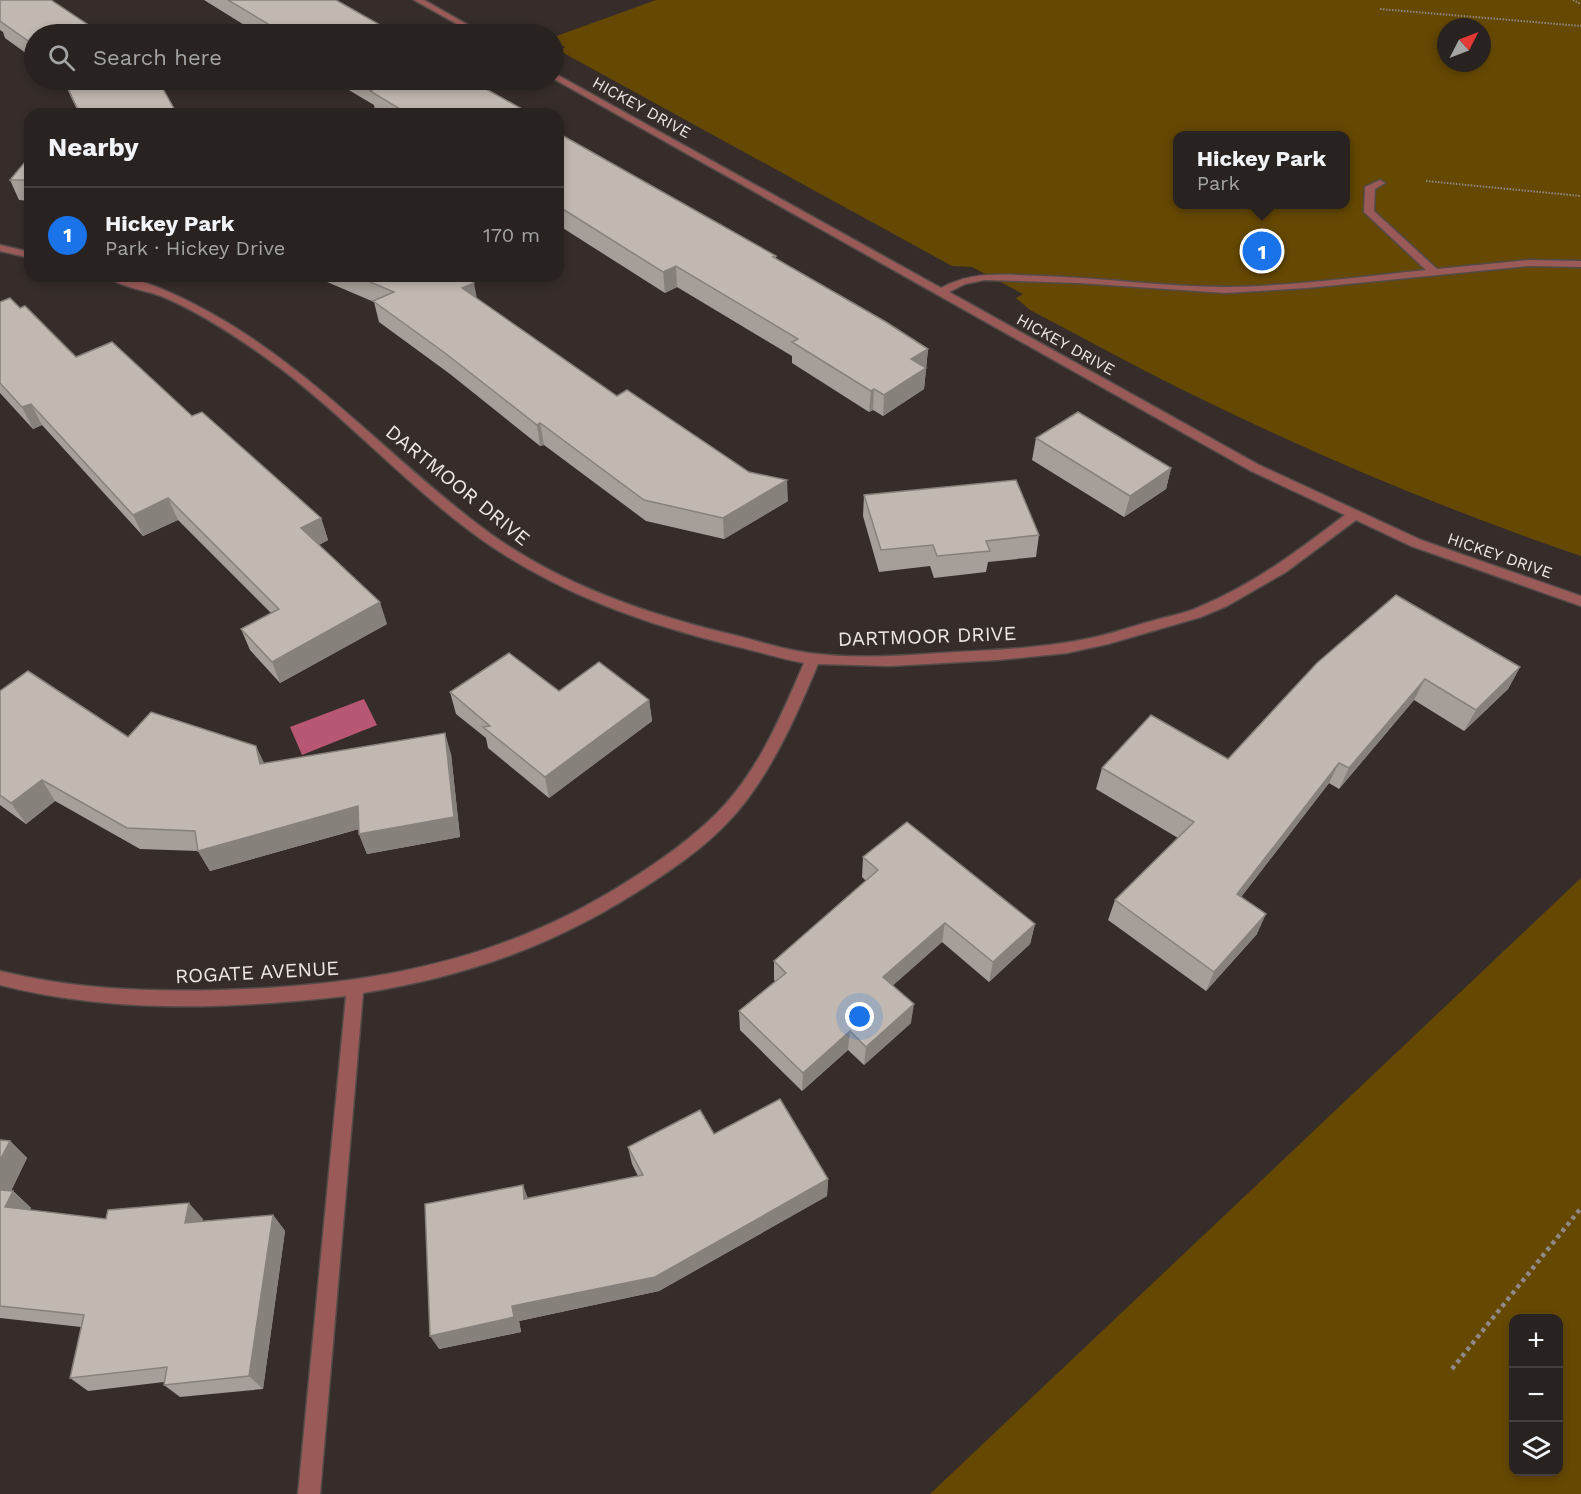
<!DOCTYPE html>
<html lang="en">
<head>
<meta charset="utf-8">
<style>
	body { margin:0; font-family:"Work Sans",sans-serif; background:#342f2d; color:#f1f3f6 }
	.controls { position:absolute; right:18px; bottom:18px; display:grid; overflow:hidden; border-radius:12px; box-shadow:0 3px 9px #0003 }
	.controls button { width:54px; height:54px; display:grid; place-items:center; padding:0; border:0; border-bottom:2px solid #443f3e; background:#282220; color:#f1f3f6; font:30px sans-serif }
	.compass { position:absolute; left:1437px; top:18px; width:54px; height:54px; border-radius:50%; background:#282220; box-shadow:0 3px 9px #0003; rotate:48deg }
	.you { position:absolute; left:860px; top:1017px; width:21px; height:21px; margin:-15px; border:4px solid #fff; border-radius:50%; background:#1a73e8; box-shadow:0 0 0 9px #1a73e833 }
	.badge { display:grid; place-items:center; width:39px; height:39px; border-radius:50%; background:#1a73e8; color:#fff; font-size:20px; font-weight:700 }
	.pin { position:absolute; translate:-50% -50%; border:3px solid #fff; box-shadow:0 2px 6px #0006 }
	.popup { position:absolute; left:1173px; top:131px; width:177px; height:78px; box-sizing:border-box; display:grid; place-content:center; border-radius:12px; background:#282220; filter:drop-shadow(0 2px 4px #0005); font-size:20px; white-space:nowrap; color:#a5a4a5 }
	.popup b { font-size:22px; color:#f1f3f6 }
	.popup::after { content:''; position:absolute; left:50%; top:100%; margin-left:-12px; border:12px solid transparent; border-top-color:#282220 }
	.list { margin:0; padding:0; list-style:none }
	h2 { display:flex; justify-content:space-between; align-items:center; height:78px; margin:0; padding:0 24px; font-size:26px }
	h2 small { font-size:20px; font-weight:400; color:#a5a4a5 }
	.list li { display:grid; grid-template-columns:39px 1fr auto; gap:18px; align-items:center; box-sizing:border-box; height:96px; padding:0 24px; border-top:2px solid #443f3e }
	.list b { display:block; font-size:22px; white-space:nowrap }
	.list p { margin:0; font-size:20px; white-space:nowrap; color:#a5a4a5 }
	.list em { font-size:20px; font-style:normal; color:#a5a4a5 }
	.icon { flex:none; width:33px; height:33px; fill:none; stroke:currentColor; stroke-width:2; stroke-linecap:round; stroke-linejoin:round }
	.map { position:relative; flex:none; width:1581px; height:1494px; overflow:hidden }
	.search { position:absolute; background:#282220; box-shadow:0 3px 9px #0003; left:24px; top:24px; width:540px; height:66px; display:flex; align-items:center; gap:15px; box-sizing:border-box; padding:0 21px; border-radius:33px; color:#a5a4a5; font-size:22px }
	.panel { position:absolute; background:#282220; box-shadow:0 3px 9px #0003; left:24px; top:108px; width:540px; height:174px; border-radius:18px }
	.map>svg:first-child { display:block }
	.green { fill:#654802; fill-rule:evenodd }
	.water { fill:#b85774 }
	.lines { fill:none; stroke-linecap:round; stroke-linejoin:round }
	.minor-casing { stroke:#534b48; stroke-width:3 }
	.path-far1 { stroke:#918987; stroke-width:2; stroke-dasharray:1.5 1.5; stroke-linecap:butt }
	.path { stroke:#918987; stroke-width:4.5; stroke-dasharray:4 4; stroke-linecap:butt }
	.minor { fill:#9a5a58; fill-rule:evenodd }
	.wall { fill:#a69e98 }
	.shaded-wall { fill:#87817c }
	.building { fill:#c1b8b1; stroke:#87817c; stroke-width:1.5 }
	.labels { text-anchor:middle; stroke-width:6; stroke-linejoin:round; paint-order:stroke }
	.far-street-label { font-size:16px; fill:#ede7e5; stroke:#362d2a }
	.street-label { font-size:20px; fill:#ede7e5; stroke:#362d2a }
</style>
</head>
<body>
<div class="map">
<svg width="1581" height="1494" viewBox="0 0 1581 1494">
	<rect width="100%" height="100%" fill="#362d2a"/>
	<g class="green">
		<path d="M656 0H1581V556C1446 510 1315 455 1187 392 1134 366 1082 337 1030 310L1016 298 1023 294 972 267 952 266 560 51 565 47 554 41V37ZM1446 27H1482V63H1446ZM1178 136H1346V204H1178Z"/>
		<path d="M1581 878V1494H930ZM1558 1318V1472H1514V1318Z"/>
	</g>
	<path class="water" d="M364 699 377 725 302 755 290 727Z"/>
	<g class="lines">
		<g class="minor-casing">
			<g id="minor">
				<path d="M414 0H424L484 34H475Z"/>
				<path d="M554 73 941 288C974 270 1007 275 1043 276 1104 278 1165 287 1226 287 1292 286 1359 277 1426 270L1364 212 1365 187 1380 180 1385 183 1375 189 1374 211 1437 269 1529 260 1581 261V267L1529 266 1307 288 1225 293 1078 283 984 280 965 284 949 292 1259 465 1421 540 1581 596V606L1411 546 1356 520 1286 572 1227 606 1201 617 1108 644 1067 653 998 660 890 666 818 664C798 712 777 760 746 801 721 834 688 859 654 881 561 943 473 975 363 993L320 1494H298L346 996C231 1009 113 1014 0 985V971C72 989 145 992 220 990 368 986 502 962 628 881 660 861 691 839 718 812 759 770 781 716 804 663 784 659 763 653 743 648 646 625 551 592 470 531 395 475 333 403 255 350 226 330 195 310 161 296 145 290 120 287 107 276 136 276 166 290 192 303 300 357 381 450 476 523 553 583 647 615 742 637 764 643 786 650 809 653 852 659 897 656 941 653 989 650 1038 649 1086 639 1108 635 1130 627 1152 621 1168 616 1184 614 1199 607 1253 585 1299 550 1345 515L1251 471 554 79Z"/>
				<path d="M0 245 30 252V258L0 251Z"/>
			</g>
		</g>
		<g class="path-far1">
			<path d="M1573 0 1581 4"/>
			<path d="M1380 9 1581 26"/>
			<path d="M1426 181 1581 196"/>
		</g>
		<path class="path" d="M1452 1369 1581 1208"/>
		<use href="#minor" class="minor"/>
	</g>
	<g class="wall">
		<path d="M0 0 34 34V59L5 38 3 32 0 30Z"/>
		<path d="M204 0H336L396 34H259Z"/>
		<path d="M63 80H158L177 114H79Z"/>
		<path d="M332 80H470L531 114H381L375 110 374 105Z"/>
		<path d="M558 133 776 256V259L928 349 924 389 883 416 873 410 869 412 792 363V356L677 287 665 293 558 225Z"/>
		<path d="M30 156V201L19 200 10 180Z"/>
		<path d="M313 276H464L477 299 617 396 788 501 724 539 646 521 544 445 540 446 450 374 379 322 374 302Z"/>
		<path d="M0 302 20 308 76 357 192 416 321 518 328 540 319 545 387 624 280 683 250 650 241 629 271 613 178 520 143 536 42 425 33 429 0 393Z"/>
		<path d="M1036 438 1171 468 1166 489 1124 517 1032 460Z"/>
		<path d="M864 495 1039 535 1036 557 988 562 986 572 934 578 930 566 879 572 863 516Z"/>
		<path d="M1396 595 1520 667 1508 689 1464 731 1414 700 1339 789 1329 783 1241 897 1257 934 1206 991 1108 920 1115 900 1178 838 1096 789 1102 768 1228 759Z"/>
		<path d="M0 691 128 737 265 764 451 754 460 837 367 854 359 834V829L210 871 198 851 140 849 55 801 26 824 0 805Z"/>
		<path d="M559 691 649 700 652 721 549 798 488 748 486 738 456 714 450 692Z"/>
		<path d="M863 857 1035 924 1030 944 989 982 942 942 893 985 911 1023 864 1065 848 1050 802 1091 740 1030 739 1011 775 981 774 980V961L866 881 862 877Z"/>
		<path d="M714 1134 828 1179 827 1196 659 1291 519 1321 521 1332 439 1349 528 1198 638 1176 632 1164 628 1147Z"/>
		<path d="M0 1140 10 1141 27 1158 11 1191H13L31 1208 29 1210 106 1219H203L202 1221 273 1215 285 1231 263 1389 180 1397 164 1385V1382L88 1391 70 1378 81 1327 0 1318Z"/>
	</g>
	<g class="shaded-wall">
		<path d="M676 266 677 287 665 293 663 272Z"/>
		<path d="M474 283 478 304 462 288Z"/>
		<path d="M928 349 924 389 883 416 884 395 911 359Z"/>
		<path d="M874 389 873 410 869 412 871 391Z"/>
		<path d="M31 404 42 425 33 429 22 407Z"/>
		<path d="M540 423 544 445 540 446 537 425Z"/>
		<path d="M1171 468 1166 489 1124 517 1130 496Z"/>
		<path d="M787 480 788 501 724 539 723 518Z"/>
		<path d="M168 498 178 520 143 536 133 515Z"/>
		<path d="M321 518 328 540 309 550 301 528Z"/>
		<path d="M380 602 387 624 280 683 272 662Z"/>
		<path d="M1520 667 1508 689 1464 731 1476 710Z"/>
		<path d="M1425 679 1414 700 1339 789 1349 768Z"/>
		<path d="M649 700 652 721 549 798 545 777Z"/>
		<path d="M445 733 451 754 460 837 367 854 359 834Z"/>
		<path d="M256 746 266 767 260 764Z"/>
		<path d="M1339 763 1329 783 1228 914 1237 894Z"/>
		<path d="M42 780 55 801 26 824 11 803Z"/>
		<path d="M358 806 366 827 210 871 198 851Z"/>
		<path d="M1266 914 1257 934 1206 991 1214 972Z"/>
		<path d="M945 923 942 942 881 996 883 977Z"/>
		<path d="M1035 924 1030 944 989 982 993 962Z"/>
		<path d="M914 1004 911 1023 864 1065 866 1047Z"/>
		<path d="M850 1031 848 1050 802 1091 803 1073Z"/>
		<path d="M10 1141 27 1158 4 1205 0 1202V1160Z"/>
		<path d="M828 1179 827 1196 659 1291 519 1321 521 1332 439 1349 430 1336 512 1306Z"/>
		<path d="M523 1185 529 1201 524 1199Z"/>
		<path d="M13 1191 31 1208 23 1223 5 1207Z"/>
		<path d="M189 1203 203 1219 199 1238 185 1223Z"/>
		<path d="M273 1215 285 1231 263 1389 249 1376Z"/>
	</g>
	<g class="building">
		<path d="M0 0H51L102 34H34V45L0 21Z"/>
		<path d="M228 0H336L396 34H285Z"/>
		<path d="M64 80H158L177 114H80Z"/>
		<path d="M359 80H470L531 114H408L370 91 375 89Z"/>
		<path d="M558 133 776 256 773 257 886 322 928 349 911 359 926 368 884 395 874 389 871 391 792 342 798 339 676 266 663 272 558 206Z"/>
		<path d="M30 156V180H10Z"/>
		<path d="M356 276H464L474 283 462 288 617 396 627 390 749 472 787 480 723 518 644 500 540 423 537 425 445 353 373 301 394 292Z"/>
		<path d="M10 298 20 308 25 306 76 357 112 342 192 416 202 412 321 518 301 528 380 602 272 662 241 629 279 609 168 498 133 515 31 404 22 407 0 383V302Z"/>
		<path d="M1078 412 1171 468 1130 496 1036 438Z"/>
		<path d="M1016 480 1039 535 986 541 990 551 937 556 933 545 881 550 864 495Z"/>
		<path d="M1396 595 1520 667 1476 710 1425 679 1349 768 1339 763 1237 894 1266 914 1214 972 1115 900 1194 822 1102 768 1151 715 1228 759 1317 663Z"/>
		<path d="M509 653 559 691 599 662 649 700 545 777 483 727 490 726 450 692Z"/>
		<path d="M28 671 128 737 151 712 256 746 260 764 445 733 454 817 359 834 358 806 198 851 195 831 127 828 42 780 11 803 0 795V691Z"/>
		<path d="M907 822 1035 924 993 962 945 923 883 977 914 1004 866 1047 850 1031 803 1073 739 1011 786 973 774 961 878 870 863 857Z"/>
		<path d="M780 1099 828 1179 655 1277 512 1306 514 1317 430 1336 425 1204 523 1185 524 1199 643 1175 628 1147 700 1110 714 1134Z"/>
		<path d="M0 1140 10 1141 0 1160Z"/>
		<path d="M0 1190 13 1191 5 1207 106 1219 108 1210 189 1203 185 1223 273 1215 249 1376 164 1385 167 1367 70 1378 84 1315 0 1306Z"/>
	</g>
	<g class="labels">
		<g class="far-street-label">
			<text transform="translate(642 107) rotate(29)" y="6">HICKEY DRIVE</text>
			<text transform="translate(1066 344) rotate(29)" y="6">HICKEY DRIVE</text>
			<text transform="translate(1500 555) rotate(19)" y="6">HICKEY DRIVE</text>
		</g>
		<g class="street-label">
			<text transform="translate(458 485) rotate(39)" y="7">DARTMOOR DRIVE</text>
			<text transform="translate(927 636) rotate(-2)" y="7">DARTMOOR DRIVE</text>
			<text transform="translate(257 972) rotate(-3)" y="7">ROGATE AVENUE</text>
		</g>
	</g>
</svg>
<div class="controls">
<button>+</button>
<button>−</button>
<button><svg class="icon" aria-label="layers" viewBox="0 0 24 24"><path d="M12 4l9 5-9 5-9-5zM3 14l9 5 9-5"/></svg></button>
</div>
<svg class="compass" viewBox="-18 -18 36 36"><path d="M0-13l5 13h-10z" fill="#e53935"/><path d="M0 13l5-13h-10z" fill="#a5a4a5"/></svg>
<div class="you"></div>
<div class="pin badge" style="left:1262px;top:251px">1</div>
<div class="popup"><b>Hickey Park</b>Park</div>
<div class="search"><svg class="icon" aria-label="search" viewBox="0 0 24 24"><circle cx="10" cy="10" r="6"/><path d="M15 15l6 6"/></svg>Search here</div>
<section class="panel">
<h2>Nearby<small></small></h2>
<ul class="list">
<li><span class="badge">1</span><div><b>Hickey Park</b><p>Park · Hickey Drive</p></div><em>170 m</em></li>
</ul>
</section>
</div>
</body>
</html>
